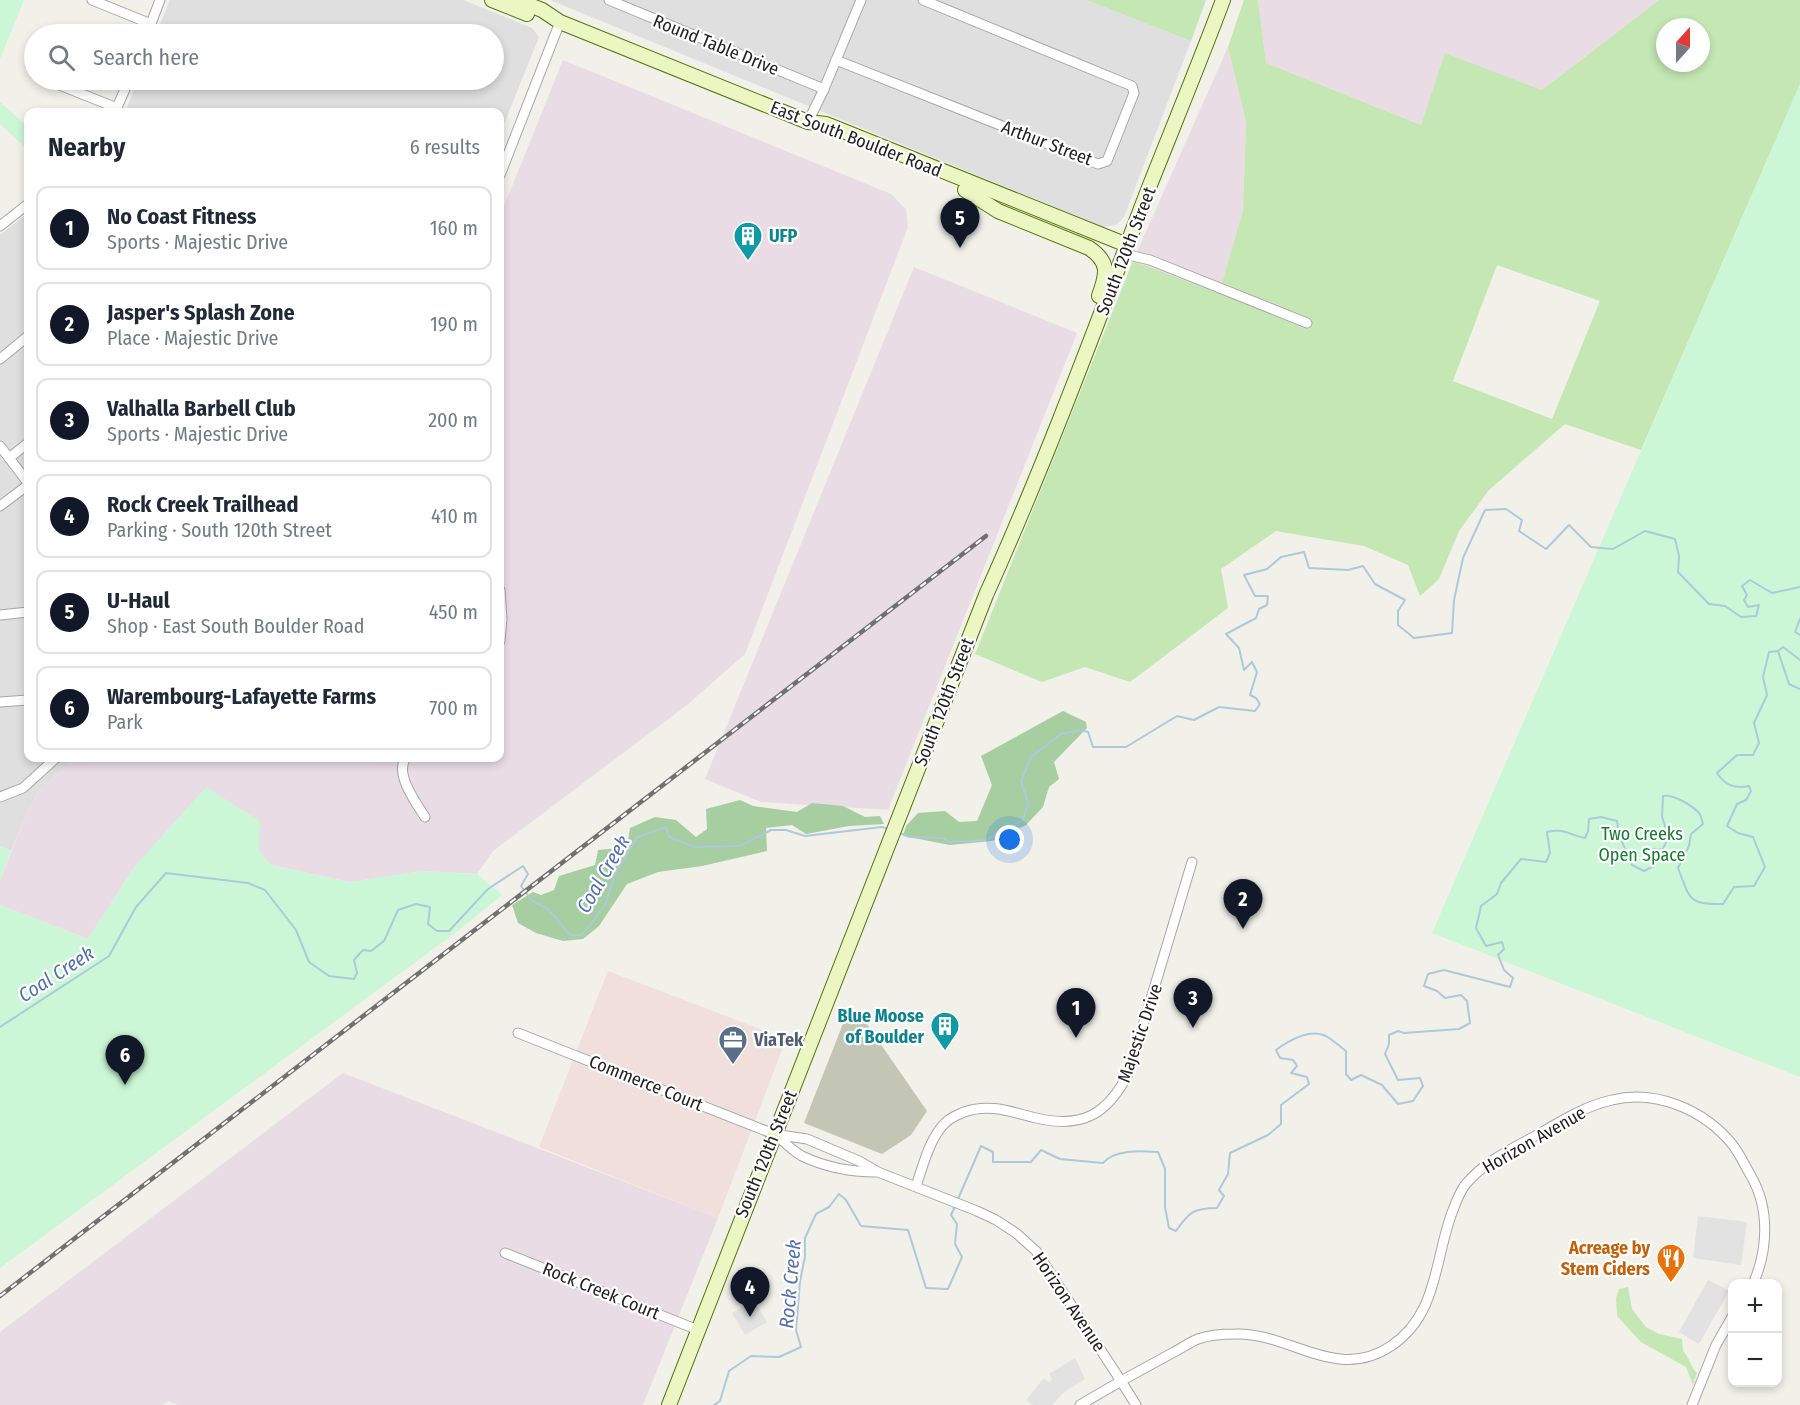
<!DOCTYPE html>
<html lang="en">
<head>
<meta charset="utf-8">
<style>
	body { margin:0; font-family:"Fira Sans Condensed",sans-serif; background:#f2f2f3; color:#1f2937 }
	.controls { position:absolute; right:18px; bottom:18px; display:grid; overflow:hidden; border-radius:12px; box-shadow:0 3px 9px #0003 }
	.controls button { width:54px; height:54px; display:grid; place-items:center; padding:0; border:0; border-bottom:2px solid #e0e1e3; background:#fff; color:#1f2937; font:30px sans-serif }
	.compass { position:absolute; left:1656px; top:18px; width:54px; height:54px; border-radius:50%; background:#fff; box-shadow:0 3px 9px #0003; rotate:21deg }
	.you { position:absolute; left:1010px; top:840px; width:21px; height:21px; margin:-15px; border:4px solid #fff; border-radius:50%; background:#1a73e8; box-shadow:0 0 0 9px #1a73e833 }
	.badge { display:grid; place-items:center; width:39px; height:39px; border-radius:50%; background:#111827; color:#fff; font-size:20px; font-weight:700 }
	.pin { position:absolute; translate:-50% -50px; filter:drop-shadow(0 2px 3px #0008) }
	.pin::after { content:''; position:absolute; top:32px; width:21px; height:18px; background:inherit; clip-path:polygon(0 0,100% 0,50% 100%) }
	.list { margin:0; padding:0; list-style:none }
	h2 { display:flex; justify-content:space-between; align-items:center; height:78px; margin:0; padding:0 24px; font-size:26px }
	h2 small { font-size:20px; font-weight:400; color:#747a83 }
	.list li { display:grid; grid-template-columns:39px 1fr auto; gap:18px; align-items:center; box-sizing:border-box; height:84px; margin:0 12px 12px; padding:0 12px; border:2px solid #e0e1e3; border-radius:12px }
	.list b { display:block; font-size:22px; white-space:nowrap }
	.list p { margin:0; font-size:20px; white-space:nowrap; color:#747a83 }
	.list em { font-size:20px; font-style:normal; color:#747a83 }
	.icon { flex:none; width:33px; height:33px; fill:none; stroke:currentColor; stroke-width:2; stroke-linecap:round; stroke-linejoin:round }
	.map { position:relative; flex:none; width:1800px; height:1405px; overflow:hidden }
	.search { position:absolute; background:#fff; box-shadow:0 3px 9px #0003; left:24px; top:24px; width:480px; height:66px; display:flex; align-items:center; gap:15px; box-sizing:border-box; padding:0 21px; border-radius:33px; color:#747a83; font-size:22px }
	.panel { position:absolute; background:#fff; box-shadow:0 3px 9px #0003; left:24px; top:108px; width:480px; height:654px; border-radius:12px }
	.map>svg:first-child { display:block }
	.residential { fill:#e0dfdf }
	.commercial { fill:#f0dfda }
	.industrial { fill:#eadce5 }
	.construction { fill:#c3c6b5 }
	.grass { fill:#c4e7b4; fill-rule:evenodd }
	.forest { fill:#a6cea1 }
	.park { fill:#cbf7d6 }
	.parking { fill:#e2e2e2 }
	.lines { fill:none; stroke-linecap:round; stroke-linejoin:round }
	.stream { stroke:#adc9db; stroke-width:2 }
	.street-casing { stroke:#a6a6a6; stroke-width:11 }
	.secondary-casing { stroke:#57750d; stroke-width:16 }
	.street { stroke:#fff; stroke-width:9 }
	.secondary { stroke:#ebf6c2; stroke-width:14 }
	.rail-casing { stroke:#707070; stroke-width:4.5 }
	.rail { stroke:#fff; stroke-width:2; stroke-dasharray:7; stroke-linecap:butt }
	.labels { text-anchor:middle; stroke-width:4.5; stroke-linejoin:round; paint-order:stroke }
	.street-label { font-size:18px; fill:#222; stroke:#fff }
	.culture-label { font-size:18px; font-weight:bold; fill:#0d838f; stroke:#fff; text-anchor:start }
	.park-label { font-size:18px; fill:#147c2f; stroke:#fff }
	.service-label { font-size:18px; font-weight:bold; fill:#4e5e75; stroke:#fff; text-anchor:start }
	.food-label { font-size:18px; font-weight:bold; fill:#c56008; stroke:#fff; text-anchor:end }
	.water-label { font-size:20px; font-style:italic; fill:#5370ac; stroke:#fff }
</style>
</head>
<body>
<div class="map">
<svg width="1800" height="1405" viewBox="0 0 1800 1405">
	<rect width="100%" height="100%" fill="#f1f0e9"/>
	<g class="residential">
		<path d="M170 0H463L532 28 539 37 500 134V112H125L138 80H494V34H156Z"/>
		<path d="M550 0H1086L1191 41 1124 217 1116 225 1103 227Z"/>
		<path d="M28 213V758H76L38 792 32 804 28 809 11 851 0 846V235Z"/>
	</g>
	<path class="commercial" d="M608 971 786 1039 718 1218 539 1147Z"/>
	<g class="industrial">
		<path d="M1258 0H1659L1542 90 1445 54 1421 125 1266 63Z"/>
		<path d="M1228 47 1246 122 1243 210 1219 293 1133 261Z"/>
		<path d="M563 60 891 194 906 209 908 227 745 654 687 705 493 851 477 874 423 871 350 882 271 865 259 852 135 866 88 939 0 905V881L28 809 32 804 38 792 76 758H500V216Z"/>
		<path d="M914 267 1077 333 888 810 761 802 705 779Z"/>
		<path d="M343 1073 718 1218 643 1405H178L168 1401 162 1405H0V1332Z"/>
	</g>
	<path class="construction" d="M857 1010 927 1111 911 1135 882 1154 804 1123 848 1011Z"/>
	<g class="grass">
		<path d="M1086 0H1206L1191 41Z"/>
		<path d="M1244 0H1258L1266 63 1421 125 1445 53 1542 90 1659 0H1800V84L1641 450 1565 424 1489 490 1459 531 1439 579 1420 596 1408 565 1364 546 1276 531 1221 569 1228 608 1130 682 1085 667 1042 682 975 654 1133 261 1219 293 1243 210 1246 122 1228 47ZM1665 27H1701V63H1665ZM1497 265 1600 301 1552 419 1453 381Z"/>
		<path d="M1628 1287 1632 1309 1646 1327 1659 1334 1682 1339 1683 1351C1690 1358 1690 1367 1697 1373L1693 1385 1686 1367 1641 1342 1617 1316 1616 1298 1619 1289Z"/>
	</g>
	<g class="forest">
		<path d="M1063 711 1086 722 1087 728 1054 762 1059 779 1049 787 1043 807 1026 825 992 841 950 845 903 836 906 826 918 813 945 811 959 822 977 821 992 785 981 756Z"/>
		<path d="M740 800 753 806 797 812 812 803 843 806 865 817 880 816 884 824 849 826 806 834 792 825 766 828 767 851 702 866 658 872 627 884 599 926 583 939 563 941 536 933 518 923 512 905 533 892 541 895 554 890 559 876 595 865 598 850 620 848 628 841 630 828 655 817 676 820 696 837 707 829 706 809Z"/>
	</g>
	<g class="park">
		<path d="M0 0H24L0 59Z"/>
		<path d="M1800 84V1077L1432 933Z"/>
		<path d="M0 102 28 127V150L0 124Z"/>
		<path d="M206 787 260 821 259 851 271 865 350 882 423 871 477 874 502 895 459 930 0 1268V905L88 939 135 866Z"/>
		<path d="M0 846 11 851 0 881Z"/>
	</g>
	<g class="parking">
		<path d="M1698 1216 1747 1222 1741 1265 1693 1258Z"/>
		<path d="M1708 1280 1729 1291 1699 1344 1679 1332Z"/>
		<path d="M754 1300 767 1322 745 1335 732 1313Z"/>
		<path d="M1075 1358 1085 1379 1064 1392 1052 1405H1033L1026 1400 1044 1378 1048 1382 1051 1381 1052 1379 1049 1374Z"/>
	</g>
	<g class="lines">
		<g class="stream">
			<path d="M1800 619 1795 632 1800 635"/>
			<path d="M1800 660 1783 647 1778 651 1789 684 1800 689"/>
			<path d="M900 833 910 837 943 838 949 842 985 840 1023 820 1028 803 1021 781 1031 757 1061 734 1080 730 1088 732 1093 747H1126L1177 716 1194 720 1219 707 1255 711 1260 704 1256 698 1250 695 1257 672 1252 662 1244 670 1239 648 1226 634 1256 618 1259 609 1267 605 1268 596H1255L1244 575 1267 569 1281 557 1304 552 1309 568 1348 570 1363 566 1375 584 1405 600 1398 611V625L1414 638 1452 633 1454 600 1463 558 1485 510 1506 509 1522 520 1519 531 1546 549 1569 525 1591 547 1613 549 1645 531 1675 539 1679 556 1678 572 1709 604 1725 606 1741 617 1756 616 1759 605 1748 607 1744 600 1747 595 1742 586 1750 580 1772 593 1800 587"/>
			<path d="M0 1027 109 956 136 907 166 873 248 883 265 890 296 930 309 962 329 976 354 979 357 973 354 960 363 950 371 951 384 941 398 910 416 904 430 907 428 924 437 931H449L488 889 523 866 528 874 521 886 532 901 548 909 570 935H582L605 905 615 874 637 837 666 827 669 837 695 847 740 846 771 830H786L805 836 882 827 889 829"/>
			<path d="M958 1199 981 1146 993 1152V1162H1031L1041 1150 1060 1159 1103 1163C1115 1149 1141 1151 1158 1152L1165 1169V1207L1169 1228 1176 1231C1189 1212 1194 1208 1217 1208L1224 1196 1219 1190 1228 1174 1230 1153 1268 1135 1281 1124V1105L1309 1084 1307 1077 1291 1073 1297 1066 1293 1060 1280 1058 1276 1050C1288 1041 1310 1028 1326 1036 1333 1040 1339 1046 1346 1051V1074L1351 1080 1361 1075 1382 1085 1398 1104 1413 1101 1423 1086 1420 1078 1398 1080 1385 1054 1389 1044V1035L1398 1031 1404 1033 1459 1029 1470 1023 1467 1001 1461 995 1445 998 1437 991 1424 986 1428 974 1444 970 1510 987 1513 978 1504 970 1498 955 1504 949 1502 942 1486 946 1476 928 1481 906 1497 894 1501 883 1521 859 1546 862 1550 853 1547 832C1565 828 1569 835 1585 838L1588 831 1589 819 1601 817 1617 821 1619 835 1632 865 1644 871 1654 866 1648 859 1653 849 1662 850 1669 837 1662 817 1663 796C1674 794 1693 806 1700 814 1701 816 1702 821 1703 824L1691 834 1689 846 1678 868C1690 898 1687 905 1723 904L1734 887 1754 886 1765 867 1753 837 1738 833 1727 826 1737 804 1746 800 1751 791 1749 786C1734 789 1725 785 1717 773L1737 755H1753L1759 743 1754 723 1767 695 1763 677 1769 652 1778 651"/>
			<path d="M714 1405 720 1401 729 1371 751 1356 779 1357 801 1347 796 1330 800 1281 805 1257V1238L816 1214 829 1207 839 1194 846 1200 861 1226 908 1230 926 1288 948 1289 962 1257 955 1244 957 1224 951 1215 956 1204"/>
		</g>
		<g class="street-casing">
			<g id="street">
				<path d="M92 0 151 24"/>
				<path d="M609 0 824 89"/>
				<path d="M147 34 160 0"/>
				<path d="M836 60 1098 164 1107 161 1134 93 1132 86 923 0"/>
				<path d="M47 80 117 108"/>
				<path d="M115 112 129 80"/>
				<path d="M808 122 824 89 861 0"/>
				<path d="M500 175 560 22"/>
				<path d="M0 226 28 204"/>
				<path d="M1124 254 1150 260 1307 323"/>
				<path d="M0 359 28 336"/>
				<path d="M0 446 28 483"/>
				<path d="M9 458 28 443"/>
				<path d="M0 506 28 485"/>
				<path d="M500 590 502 619 500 641"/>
				<path d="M0 615 28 612"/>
				<path d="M0 702 28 700"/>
				<path d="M406 758C394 773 416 803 425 817"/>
				<path d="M0 797 23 788 56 758"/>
				<path d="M518 1033 774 1134 807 1139 859 1161 878 1172 977 1211 996 1220 1016 1233 1036 1251 1121 1381 1080 1405"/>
				<path d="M776 1135C784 1142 793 1151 802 1156 825 1167 851 1172 876 1172"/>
				<path d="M916 1186C923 1166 929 1140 944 1124 949 1118 957 1115 964 1112 990 1103 1011 1112 1036 1118 1083 1129 1108 1114 1129 1072L1192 862"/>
				<path d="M505 1253 698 1330"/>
				<path d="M1136 1405 1121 1381C1139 1371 1156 1362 1174 1352 1182 1348 1190 1342 1198 1339 1209 1335 1224 1334 1235 1334 1290 1332 1336 1383 1391 1346 1439 1314 1434 1258 1453 1210 1456 1202 1460 1192 1465 1185 1484 1162 1511 1149 1537 1135 1561 1121 1585 1106 1612 1100 1656 1089 1704 1110 1732 1144 1740 1154 1745 1166 1751 1176 1770 1209 1768 1250 1753 1284"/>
				<path d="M1692 1405 1716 1345 1732 1317"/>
			</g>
		</g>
		<g class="secondary-casing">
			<g id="secondary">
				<path d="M492 0 527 14"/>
				<path d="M517 0 542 10 560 22 808 122 826 124 1127 245"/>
				<path d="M965 190 998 211 1089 248C1110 262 1107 274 1099 296"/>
				<path d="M669 1405 986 595C1046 462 1096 326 1148 190 1173 127 1199 64 1223 0"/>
			</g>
		</g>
		<use href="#street" class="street"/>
		<use href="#secondary" class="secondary"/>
		<g class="rail-casing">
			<path id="rail" d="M0 1296 986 536"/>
		</g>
		<use href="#rail" class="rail"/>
	</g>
	<defs>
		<g id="building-pin" transform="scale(1.5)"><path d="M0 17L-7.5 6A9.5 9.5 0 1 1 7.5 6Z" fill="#0f9aa8" stroke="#fff"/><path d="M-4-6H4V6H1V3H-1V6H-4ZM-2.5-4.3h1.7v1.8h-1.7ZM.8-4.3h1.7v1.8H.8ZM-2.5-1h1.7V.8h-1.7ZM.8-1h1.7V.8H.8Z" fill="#fff"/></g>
		<g id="office-pin" transform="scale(1.5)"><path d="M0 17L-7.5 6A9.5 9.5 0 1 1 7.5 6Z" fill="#5c6f8a" stroke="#fff"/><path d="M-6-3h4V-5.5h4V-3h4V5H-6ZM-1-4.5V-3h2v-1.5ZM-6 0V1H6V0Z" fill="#fff"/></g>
		<g id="restaurant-pin" transform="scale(1.5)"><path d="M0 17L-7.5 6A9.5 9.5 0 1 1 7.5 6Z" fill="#e8710a" stroke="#fff"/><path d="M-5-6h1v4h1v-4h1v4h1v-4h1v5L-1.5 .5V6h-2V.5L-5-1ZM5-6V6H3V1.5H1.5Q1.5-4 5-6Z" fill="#fff"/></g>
	</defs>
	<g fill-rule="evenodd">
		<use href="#building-pin" x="748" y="236"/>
		<use href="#building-pin" x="945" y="1026"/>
		<use href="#office-pin" x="733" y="1040"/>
		<use href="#restaurant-pin" x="1671" y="1258"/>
	</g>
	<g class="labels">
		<g class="street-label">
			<text transform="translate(716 45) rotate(22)" y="6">Round Table Drive</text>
			<text transform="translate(856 139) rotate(21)" y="6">East South Boulder Road</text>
			<text transform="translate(1047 143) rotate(21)" y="6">Arthur Street</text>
			<text transform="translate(1126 251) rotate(-69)" y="6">South 120th Street</text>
			<text transform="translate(944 702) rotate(-69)" y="6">South 120th Street</text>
			<text transform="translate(1140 1033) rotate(-71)" y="6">Majestic Drive</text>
			<text transform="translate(646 1083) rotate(22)" y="6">Commerce Court</text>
			<text transform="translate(1534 1140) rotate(-30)" y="6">Horizon Avenue</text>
			<text transform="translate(766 1154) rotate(-68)" y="6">South 120th Street</text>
			<text transform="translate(601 1291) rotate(22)" y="6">Rock Creek Court</text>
			<text transform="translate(1069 1302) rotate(56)" y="6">Horizon Avenue</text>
		</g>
		<g class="culture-label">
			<text x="769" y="242">UFP</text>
			<text x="924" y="1022" text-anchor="end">Blue Moose<tspan x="924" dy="21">of Boulder</tspan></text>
		</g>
		<g class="park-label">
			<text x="1642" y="840">Two Creeks<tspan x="1642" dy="21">Open Space</tspan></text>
		</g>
		<g class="service-label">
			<text x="754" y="1046">ViaTek</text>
		</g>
		<g class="food-label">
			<text x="1650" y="1254">Acreage by<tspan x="1650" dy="21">Stem Ciders</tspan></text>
		</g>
		<g class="water-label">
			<text transform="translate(603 874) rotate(-60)" y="7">Coal Creek</text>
			<text transform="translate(56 974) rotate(-33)" y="7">Coal Creek</text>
			<text transform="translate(790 1284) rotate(-85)" y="7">Rock Creek</text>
		</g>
	</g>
</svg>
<div class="controls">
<button>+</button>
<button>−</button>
</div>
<svg class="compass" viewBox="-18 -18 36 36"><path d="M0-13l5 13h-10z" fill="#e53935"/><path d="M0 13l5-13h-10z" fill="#747a83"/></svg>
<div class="you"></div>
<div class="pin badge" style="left:1076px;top:1038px">1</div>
<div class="pin badge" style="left:1243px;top:929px">2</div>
<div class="pin badge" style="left:1193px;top:1028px">3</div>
<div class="pin badge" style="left:750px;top:1317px">4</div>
<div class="pin badge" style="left:960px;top:248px">5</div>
<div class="pin badge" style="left:125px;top:1085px">6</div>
<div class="search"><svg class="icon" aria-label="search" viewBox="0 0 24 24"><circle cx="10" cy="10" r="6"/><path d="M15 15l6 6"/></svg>Search here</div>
<section class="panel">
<h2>Nearby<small>6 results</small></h2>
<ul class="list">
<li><span class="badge">1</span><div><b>No Coast Fitness</b><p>Sports · Majestic Drive</p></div><em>160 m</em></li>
<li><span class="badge">2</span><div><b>Jasper's Splash Zone</b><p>Place · Majestic Drive</p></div><em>190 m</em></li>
<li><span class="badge">3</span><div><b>Valhalla Barbell Club</b><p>Sports · Majestic Drive</p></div><em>200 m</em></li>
<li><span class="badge">4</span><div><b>Rock Creek Trailhead</b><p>Parking · South 120th Street</p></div><em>410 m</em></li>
<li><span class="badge">5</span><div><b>U-Haul</b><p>Shop · East South Boulder Road</p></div><em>450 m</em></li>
<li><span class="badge">6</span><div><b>Warembourg-Lafayette Farms</b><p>Park</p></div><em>700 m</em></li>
</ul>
</section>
</div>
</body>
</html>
